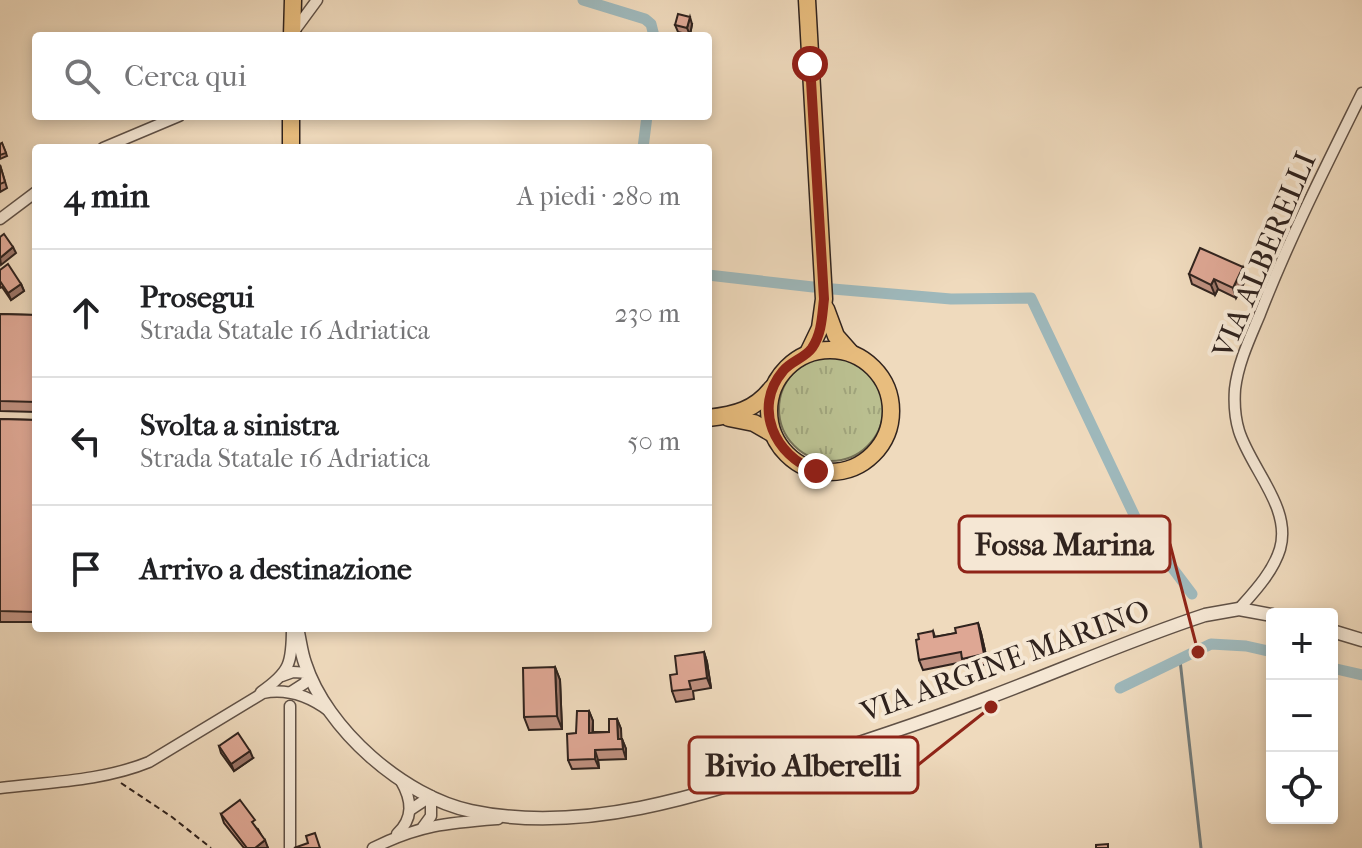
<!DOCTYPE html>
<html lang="it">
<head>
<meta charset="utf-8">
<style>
	body { margin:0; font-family:"IM FELL French Canon",serif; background:#f6f6f6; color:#202124 }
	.controls { position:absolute; right:24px; bottom:24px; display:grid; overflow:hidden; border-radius:8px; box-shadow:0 4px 12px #0003 }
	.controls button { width:72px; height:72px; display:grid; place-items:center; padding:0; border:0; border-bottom:2px solid #e0e0e0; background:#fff; color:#202124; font:40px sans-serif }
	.stop { position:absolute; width:24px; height:24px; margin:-18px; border:6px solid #8f2418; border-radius:50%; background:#fff }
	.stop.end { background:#8f2418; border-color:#fff; box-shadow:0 2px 8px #0008 }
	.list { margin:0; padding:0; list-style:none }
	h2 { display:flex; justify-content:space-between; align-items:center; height:104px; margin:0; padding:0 32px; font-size:34px }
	h2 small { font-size:26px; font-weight:400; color:#757577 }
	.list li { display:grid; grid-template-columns:52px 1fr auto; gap:24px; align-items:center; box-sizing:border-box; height:128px; padding:0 32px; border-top:2px solid #e0e0e0 }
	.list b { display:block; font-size:30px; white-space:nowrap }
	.list p { margin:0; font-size:26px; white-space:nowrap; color:#757577 }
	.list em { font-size:26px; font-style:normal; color:#757577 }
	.icon { flex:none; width:44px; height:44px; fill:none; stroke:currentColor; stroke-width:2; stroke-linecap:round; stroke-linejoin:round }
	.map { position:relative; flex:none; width:1362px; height:848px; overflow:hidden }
	.search { position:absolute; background:#fff; box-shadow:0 4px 12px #0003; left:32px; top:32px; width:680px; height:88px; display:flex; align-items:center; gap:20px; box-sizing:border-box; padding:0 28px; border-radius:8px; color:#757577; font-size:30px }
	.panel { position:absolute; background:#fff; box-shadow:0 4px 12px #0003; left:32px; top:144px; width:680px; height:488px; border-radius:8px }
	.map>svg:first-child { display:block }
	.grass { fill:url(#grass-tufts); stroke:#757157; stroke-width:2 }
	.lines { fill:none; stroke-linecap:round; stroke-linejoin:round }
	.stream { stroke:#727c7c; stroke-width:3 }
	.canal { stroke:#9eb8bb; stroke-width:11 }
	.minor-casing { stroke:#605146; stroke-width:13 }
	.tertiary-casing { stroke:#605146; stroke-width:15 }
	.primary-casing { stroke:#30231e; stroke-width:19 }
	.path { stroke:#30231e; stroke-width:2; stroke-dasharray:6 4; stroke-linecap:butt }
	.minor { stroke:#f5e7d4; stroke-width:10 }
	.tertiary { stroke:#f5e7d4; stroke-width:12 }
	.primary { stroke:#e8bd7e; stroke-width:16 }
	.wall { fill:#bf907f; stroke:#30231e; stroke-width:2 }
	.shaded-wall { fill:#9b7568; stroke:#30231e; stroke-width:2 }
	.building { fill:#dea794; stroke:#30231e; stroke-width:2 }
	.route { stroke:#8f2418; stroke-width:10 }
	.labels { text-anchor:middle; stroke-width:8; stroke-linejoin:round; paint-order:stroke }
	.street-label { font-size:30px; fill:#30231e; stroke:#f5e7d4 }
	.leader { fill:none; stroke:#8f2418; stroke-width:3 }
	.callout-dot { fill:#8f2418; stroke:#f5e7d4; stroke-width:3 }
	.callout { fill:#f5e7d4; stroke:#8f2418; stroke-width:3 }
	.callout-label { font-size:32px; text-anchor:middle; font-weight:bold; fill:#30231e }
</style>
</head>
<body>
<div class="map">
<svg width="1362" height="848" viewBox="0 0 1362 848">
	<defs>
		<pattern id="grass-tufts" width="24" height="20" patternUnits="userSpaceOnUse" patternTransform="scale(2)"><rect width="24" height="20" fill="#babf90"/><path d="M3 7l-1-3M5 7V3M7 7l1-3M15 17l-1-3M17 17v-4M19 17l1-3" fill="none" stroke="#a0a47c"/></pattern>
	</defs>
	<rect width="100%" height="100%" fill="#efdabd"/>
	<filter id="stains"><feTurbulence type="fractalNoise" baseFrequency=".0025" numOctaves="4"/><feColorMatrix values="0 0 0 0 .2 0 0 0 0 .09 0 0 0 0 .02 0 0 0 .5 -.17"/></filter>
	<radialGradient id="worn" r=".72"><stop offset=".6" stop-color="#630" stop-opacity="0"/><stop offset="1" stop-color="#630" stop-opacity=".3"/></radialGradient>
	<circle class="grass" cx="831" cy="409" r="52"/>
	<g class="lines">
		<path class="stream" d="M1180 660 1201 848"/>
		<g class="canal">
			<path d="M583 0 645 19 651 24 654 36"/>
			<path d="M643 148 647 116"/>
			<path d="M708 275 813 287"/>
			<path d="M833 289 951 299 1031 298 1137 521 1192 594"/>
			<path d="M1332 668 1362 675"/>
			<path d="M1120 688 1211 644 1246 646 1272 652"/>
		</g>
		<g class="minor-casing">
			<g id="minor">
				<path d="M292 34 317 0"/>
				<path d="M103 148 179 116"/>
				<path d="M0 219 36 192"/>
				<path d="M1239 609C1254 592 1273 572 1280 549 1292 508 1251 469 1239 431 1235 418 1234 403 1235 389 1238 363 1250 338 1260 314 1289 239 1326 166 1362 93"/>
				<path d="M282 676 293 672 309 673 305 683 291 692"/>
				<path d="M261 692C290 672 292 663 292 628"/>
				<path d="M0 788C49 782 103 781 149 762L263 693C288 688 309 696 329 711"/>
				<path d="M410 810 431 796V816L423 827"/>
				<path d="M397 834C414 818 412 800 401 781"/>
				<path d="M290 848V706"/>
				<path d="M373 848C420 825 447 823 498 819"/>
			</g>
		</g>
		<g class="tertiary-casing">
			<g id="tertiary">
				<path d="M297 628C300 640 301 652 305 663 326 729 404 797 471 811 583 835 702 795 807 760 869 740 930 720 990 697 1062 670 1132 639 1205 615L1239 609 1272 615"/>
				<path d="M1332 631 1362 640"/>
			</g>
		</g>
		<g class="primary-casing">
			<g id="primary">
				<path d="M807 0 824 299 820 328 808 353"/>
				<path d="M292 36 293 0"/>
				<path d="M291 116V148"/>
				<path d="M826 309 836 336 851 353"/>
				<circle cx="830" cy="411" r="61"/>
				<path d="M708 418C735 415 755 410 772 388"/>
				<path d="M729 418 754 423 773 434"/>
			</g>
		</g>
		<path class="path" d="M121 783 172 817 211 848"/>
		<use href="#minor" class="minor"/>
		<use href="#tertiary" class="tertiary"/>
		<use href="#primary" class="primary"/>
	</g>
	<g class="wall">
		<path d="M692 24 690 35 678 32 675 25Z"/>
		<path d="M2 143 7 156 0 159V144Z"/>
		<path d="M0 165 7 188 0 192Z"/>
		<path d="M0 270 21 284 24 291 11 300 2 287 0 288Z"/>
		<path d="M1189 274 1247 277 1236 298 1218 289 1215 295 1192 284Z"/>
		<path d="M36 303V412L0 411V314L36 315Z"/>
		<path d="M0 419 36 420V622H0Z"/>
		<path d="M978 623 981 633 988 664 966 669 963 662 923 670 919 660 933 631 935 637 956 633Z"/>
		<path d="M704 652 707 662 711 688 693 691 694 699 676 702 672 691 677 674Z"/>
		<path d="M555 667 560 680 562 729 529 730 524 717Z"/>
		<path d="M589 711 593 721V732H609L617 719 621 729V739H622L626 749V759L598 760 599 768 572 769 568 760 576 733Z"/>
		<path d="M219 746 253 758 234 771 221 753Z"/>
		<path d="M221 814 258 829 268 848H244L224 823Z"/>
	</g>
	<g class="shaded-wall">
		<path d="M690 17 692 24 690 35 687 28Z"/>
		<path d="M13 247 16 253 1 265 0 258Z"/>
		<path d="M1243 267 1247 277 1236 298 1233 288Z"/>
		<path d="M1214 279 1218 289 1215 295 1211 285Z"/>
		<path d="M21 284 24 291 11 300 8 293Z"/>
		<path d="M978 623 981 633 988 664 984 654Z"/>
		<path d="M704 652 707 662 711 688 707 678Z"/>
		<path d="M555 667 560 680 562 729 557 716Z"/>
		<path d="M589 711 593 721 592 742 589 733Z"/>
		<path d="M617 719 621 729 622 749 618 739Z"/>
		<path d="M622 739 626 749V759L623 749Z"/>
		<path d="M595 750 598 760 599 768 595 759Z"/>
		<path d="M250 751 253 758 234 771 231 764Z"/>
		<path d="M265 840 268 848H255Z"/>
	</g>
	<g class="building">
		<path d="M678 14 690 17 687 28 675 25Z"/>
		<path d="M2 143 6 153 0 155V144Z"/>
		<path d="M0 165 5 182 0 184Z"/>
		<path d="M4 234 13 247 0 258V237Z"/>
		<path d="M1200 248 1243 267 1233 288 1214 279 1211 285 1189 274Z"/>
		<path d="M8 264 21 284 8 293 0 281V270Z"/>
		<path d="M36 303V402L0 401V314L36 315Z"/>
		<path d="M0 419 36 420V612L0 611Z"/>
		<path d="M978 623 984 654 962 659 961 652 919 660 916 640 919 639 918 634 933 631 934 637 956 633 955 628Z"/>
		<path d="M704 652 707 678 689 681 691 689 672 691 670 675 677 674 675 656Z"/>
		<path d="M555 667 557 716 524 717 523 668Z"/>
		<path d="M577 711H589V733L609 732V719H617L618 739H622L623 749 595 750V759L568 760 567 734 576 733Z"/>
		<path d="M238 733 250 751 231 764 219 746Z"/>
		<path d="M240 800 255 820 252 822 265 840 255 848H247L221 814Z"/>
		<path d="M315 833 320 848H294L308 843 306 836Z"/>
		<path d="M1108 844V848H1096V845Z"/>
	</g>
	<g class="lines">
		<path class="route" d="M810 64 824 299C822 316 822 333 812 348 805 358 791 361 783 371 752 408 775 456 816 471"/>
	</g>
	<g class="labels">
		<g class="street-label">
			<text transform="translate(1264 255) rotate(-67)" y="10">VIA ALBERELLI</text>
			<text transform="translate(1005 661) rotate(-20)" y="10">VIA ARGINE MARINO</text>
		</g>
	</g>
	<path class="leader" d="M1198 652L1170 544M991 707L918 765"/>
	<g class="callout-dot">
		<circle cx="1198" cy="652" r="8"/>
		<circle cx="991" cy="707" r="8"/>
	</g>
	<g class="callout">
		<rect x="959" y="516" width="211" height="56" rx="8"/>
		<rect x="689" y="737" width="229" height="56" rx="8"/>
	</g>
	<g class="callout-label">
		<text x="1064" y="555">Fossa Marina</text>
		<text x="803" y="776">Bivio Alberelli</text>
	</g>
	<rect width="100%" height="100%" filter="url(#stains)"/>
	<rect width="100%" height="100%" fill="url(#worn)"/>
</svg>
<div class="controls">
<button>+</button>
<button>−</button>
<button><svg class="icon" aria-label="locate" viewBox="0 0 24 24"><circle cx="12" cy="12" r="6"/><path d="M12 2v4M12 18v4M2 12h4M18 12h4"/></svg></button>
</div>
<div class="stop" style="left:810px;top:64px"></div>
<div class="stop end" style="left:816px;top:471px"></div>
<div class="search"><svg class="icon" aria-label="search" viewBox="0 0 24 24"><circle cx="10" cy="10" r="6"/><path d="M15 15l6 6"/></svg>Cerca qui</div>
<section class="panel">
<h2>4 min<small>A piedi · 280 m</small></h2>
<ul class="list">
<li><svg class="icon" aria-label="ahead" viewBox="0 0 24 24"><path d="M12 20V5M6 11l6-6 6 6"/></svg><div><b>Prosegui</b><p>Strada Statale 16 Adriatica</p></div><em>230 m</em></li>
<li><svg class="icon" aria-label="left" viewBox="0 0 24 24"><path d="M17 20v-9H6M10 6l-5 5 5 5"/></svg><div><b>Svolta a sinistra</b><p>Strada Statale 16 Adriatica</p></div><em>50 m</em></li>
<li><svg class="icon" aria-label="arrive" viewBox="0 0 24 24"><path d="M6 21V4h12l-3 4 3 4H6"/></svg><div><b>Arrivo a destinazione</b></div></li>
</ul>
</section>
</div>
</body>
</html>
